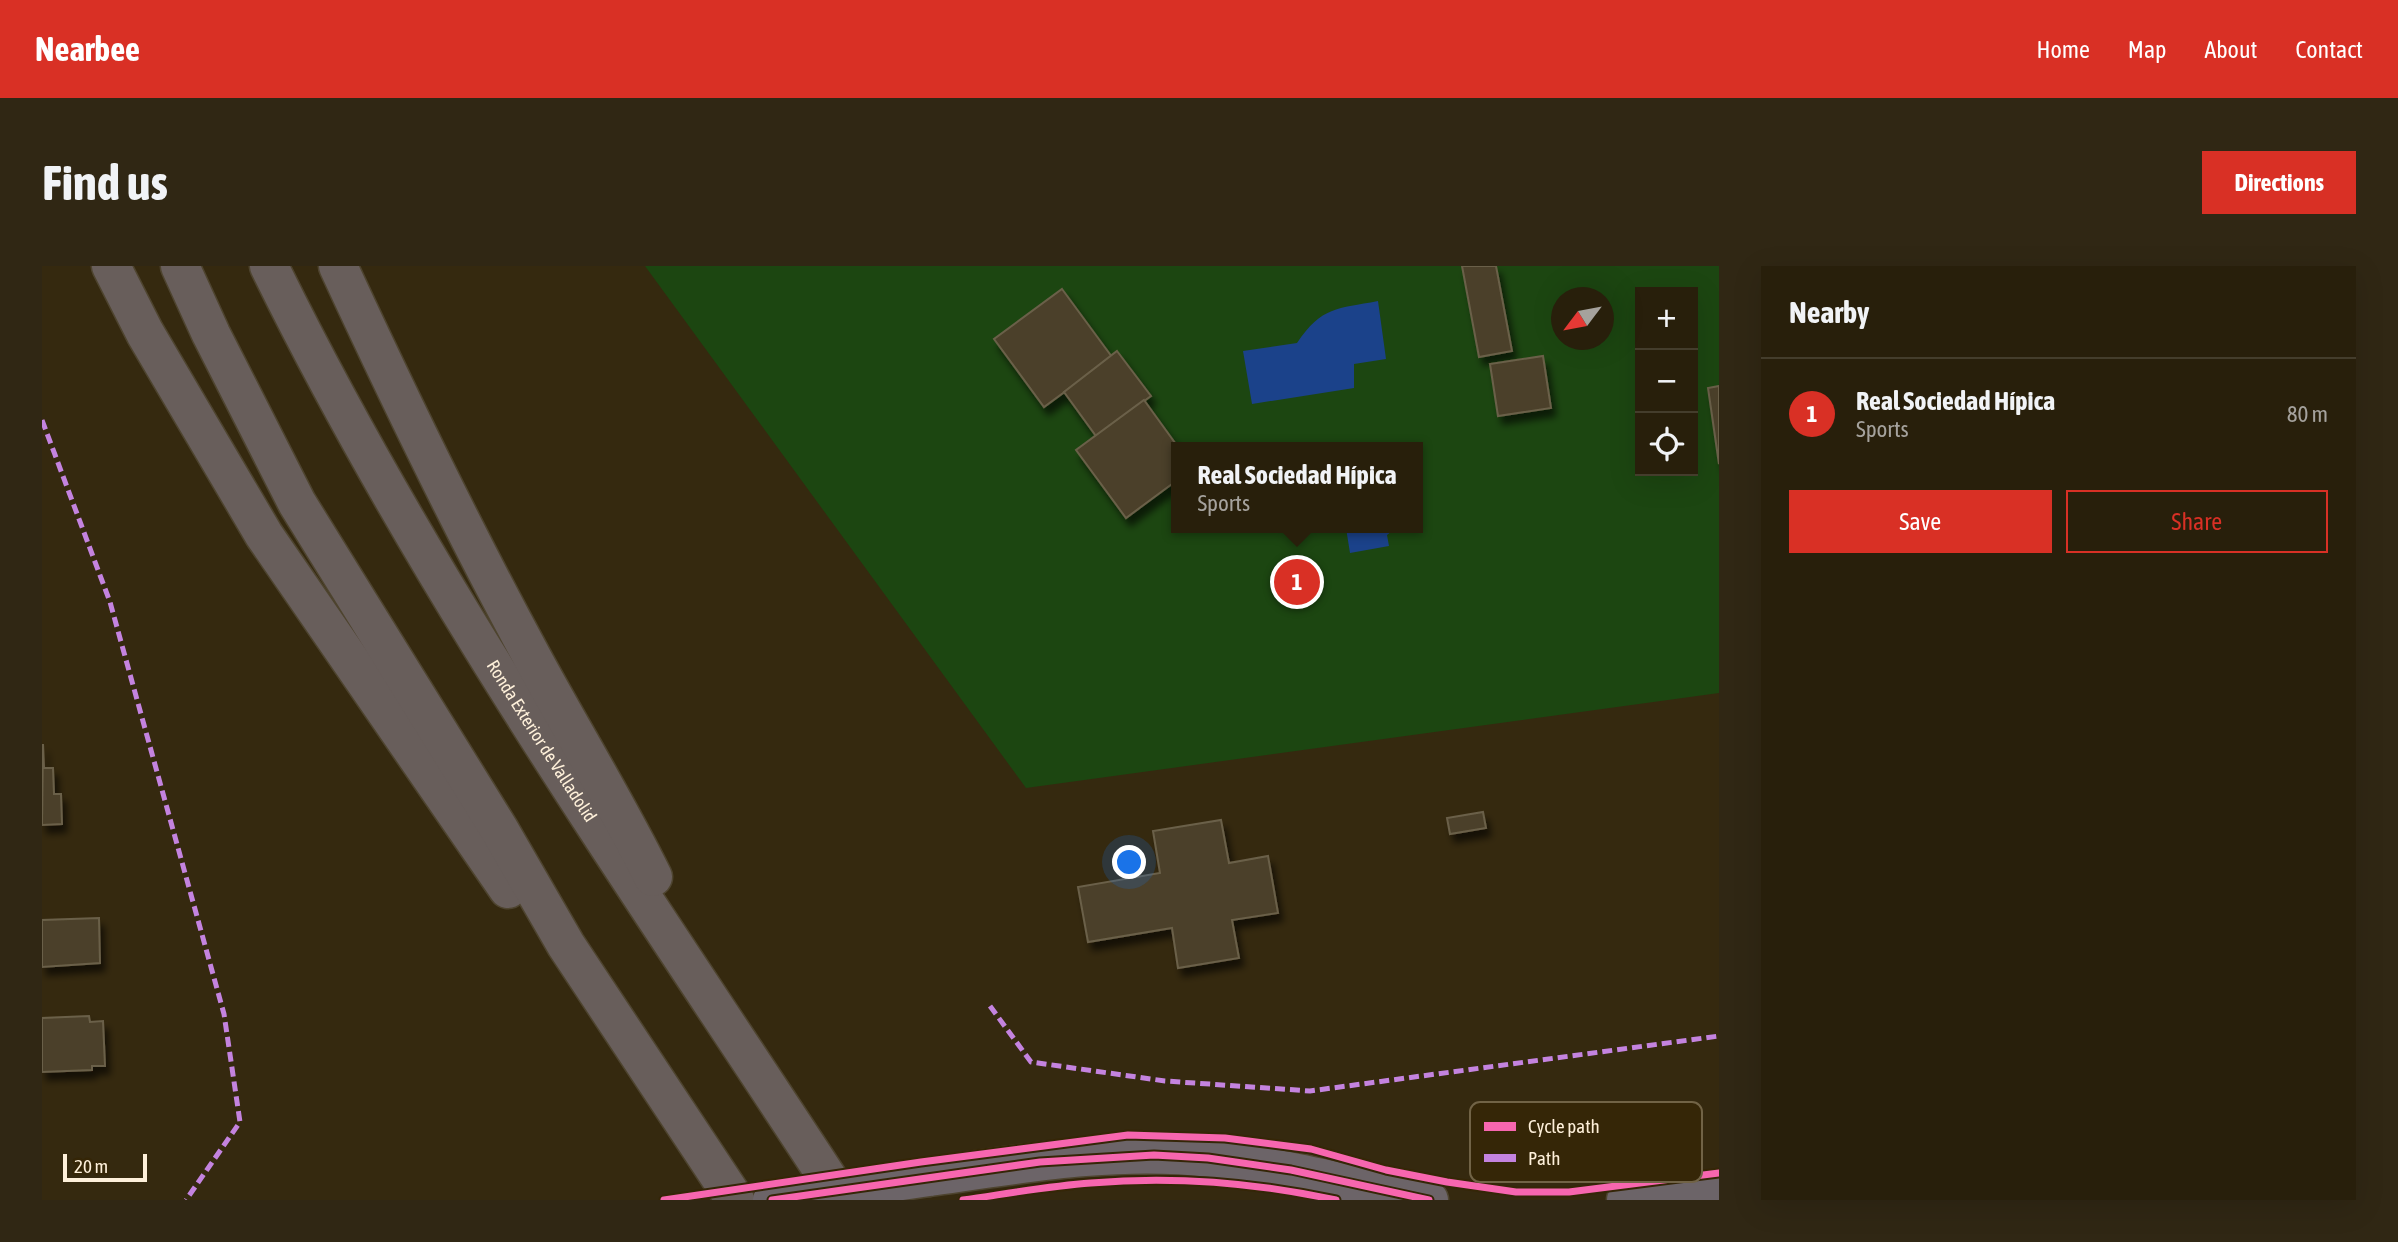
<!DOCTYPE html>
<html lang="en">
<head>
<meta charset="utf-8">
<style>
	body { margin:0; font-family:"Asap Condensed",sans-serif; background:#302714; color:#f1f3f6 }
	.controls { position:absolute; right:21px; top:21px; display:grid; overflow:hidden; border-radius:0px; box-shadow:0 7px 28px #0002 }
	.controls button { width:63px; height:63px; display:grid; place-items:center; padding:0; border:0; border-bottom:2px solid #443d2c; background:#281f0b; color:#f1f3f6; font:35px sans-serif }
	.compass { position:absolute; left:1509px; top:21px; width:63px; height:63px; border-radius:50%; background:#281f0b; box-shadow:0 7px 28px #0002; rotate:238deg }
	.scale { position:absolute; left:21px; bottom:18px; width:84px; box-sizing:border-box; padding-left:7px; border:4px solid #fef0da; border-top:0; font-size:19px; line-height:24px; white-space:nowrap; color:#fef0da; -webkit-text-stroke:5px #352607; paint-order:stroke }
	.you { position:absolute; left:1088px; top:597px; width:24px; height:24px; margin:-18px; border:5px solid #fff; border-radius:50%; background:#1a73e8; box-shadow:0 0 0 10px #1a73e833 }
	.badge { display:grid; place-items:center; width:46px; height:46px; border-radius:50%; background:#d93025; color:#fff; font-size:23px; font-weight:700 }
	.pin { position:absolute; translate:-50% -50%; border:4px solid #fff; box-shadow:0 2px 7px #0006 }
	.popup { position:absolute; left:1129px; top:176px; width:252px; height:91px; box-sizing:border-box; display:grid; place-content:center; border-radius:0px; background:#281f0b; filter:drop-shadow(0 2px 5px #0005); font-size:23px; white-space:nowrap; color:#a5a29d }
	.popup b { font-size:26px; color:#f1f3f6 }
	.popup::after { content:''; position:absolute; left:50%; top:100%; margin-left:-14px; border:14px solid transparent; border-top-color:#281f0b }
	.list { margin:0; padding:0; list-style:none }
	h2 { display:flex; justify-content:space-between; align-items:center; height:91px; margin:0; padding:0 28px; font-size:30px }
	h2 small { font-size:23px; font-weight:400; color:#a5a29d }
	.list li { display:grid; grid-template-columns:46px 1fr auto; gap:21px; align-items:center; box-sizing:border-box; height:112px; padding:0 28px; border-top:2px solid #443d2c }
	.list b { display:block; font-size:26px; white-space:nowrap }
	.list p { margin:0; font-size:23px; white-space:nowrap; color:#a5a29d }
	.list em { font-size:23px; font-style:normal; color:#a5a29d }
	.actions { display:flex; gap:14px; padding:21px 28px }
	.actions a { flex:1; padding:16px 0; border:2px solid #d93025; border-radius:0px; text-align:center; font-size:24px; color:#d93025 }
	.actions .main { background:#d93025; color:#fff }
	.icon { flex:none; width:38px; height:38px; fill:none; stroke:currentColor; stroke-width:2; stroke-linecap:round; stroke-linejoin:round }
	.map { position:relative; flex:none; width:1677px; height:934px; overflow:hidden; border-radius:0px }
	header { display:flex; align-items:center; gap:42px; box-sizing:border-box; height:98px; padding:0 35px; background:#d93025; color:#fff }
	header strong { font-size:33px }
	nav { display:flex; gap:38px; margin-inline-start:auto; font-size:24px }
	.intro { display:flex; align-items:center; justify-content:space-between; box-sizing:border-box; height:168px; padding:0 42px }
	h1 { margin:0; font-size:49px }
	.button { padding:18px 32px; border-radius:0px; background:#d93025; color:#fff; font-size:24px; font-weight:700 }
	main { display:flex; gap:42px; padding:0 42px }
	aside { flex:1; background:#281f0b; border-radius:0px; box-shadow:0 7px 28px #0002 }
	.map>svg:first-child { display:block }
	.green { fill:#1c4611; fill-rule:evenodd }
	.water { fill:#1b428a }
	.building { fill:#4b4029; stroke:#6b6049; stroke-width:2; filter:url(#shadow) }
	.lines { fill:none; stroke-linecap:round; stroke-linejoin:round }
	.secondary-casing { stroke:#4e442f; stroke-width:41 }
	.highway-casing { stroke:#4e442f; stroke-width:41 }
	.secondary { stroke:#6c6468; stroke-width:38 }
	.highway { stroke:#685e5b; stroke-width:38 }
	.secondary-bridge-casing { stroke:#4e442f; stroke-width:41; stroke-linecap:butt }
	.secondary-bridge { stroke:#6c6468; stroke-width:38 }
	.quiet { stroke:#c483df; stroke-width:5; stroke-dasharray:10 5; stroke-linecap:butt }
	.cycleway-casing { stroke:#352607; stroke-width:11 }
	.cycleway { stroke:#f766af; stroke-width:7 }
	.labels { text-anchor:middle; stroke-width:6; stroke-linejoin:round; paint-order:stroke }
	.street-label { font-size:18px; fill:#fef0da; stroke:#352607 }
	.key { fill:#352607; stroke:#716346; stroke-width:2 }
	.key-label { font-size:19px; fill:#fef0da }
</style>
</head>
<body>
<header>
<strong>Nearbee</strong>
<nav><a>Home</a><a>Map</a><a>About</a><a>Contact</a></nav>
</header>
<div class="intro"><h1>Find us</h1><a class="button">Directions</a></div>
<main>
<div class="map">
<svg width="1677" height="934" viewBox="0 0 1677 934">
	<defs>
		<filter id="shadow"><feDropShadow dx="4.5" dy="8" stdDeviation="3.5" flood-color="#0009"/></filter>
	</defs>
	<rect width="100%" height="100%" fill="#35290f"/>
	<path class="green" d="M603 0H1677V427L984 522ZM1598 26H1651V205H1598ZM1520 32H1562V74H1520ZM1134 181H1376V262H1134Z"/>
	<g class="water">
		<path d="M1336 35 1344 93 1312 98V122L1210 138 1201 85 1255 77C1280 40 1295 43 1336 35Z"/>
		<path d="M1304 262H1354L1345 269 1347 280 1308 287Z"/>
	</g>
	<g class="building">
		<path d="M1420 0H1454L1470 85 1437 91Z"/>
		<path d="M1020 23 1070 91 1002 141 952 73Z"/>
		<path d="M1075 85 1109 130 1054 170 1022 126Z"/>
		<path d="M1501 90 1509 142 1456 150 1448 98Z"/>
		<path d="M1677 120V198L1666 122Z"/>
		<path d="M1102 134 1136 181H1134V215L1084 252 1034 184Z"/>
		<path d="M1 478 2 502H11L12 528H19L20 558 0 559Z"/>
		<path d="M1441 546 1444 562 1408 568 1405 552Z"/>
		<path d="M1179 554 1187 597 1226 590 1236 647 1190 654 1197 692 1136 702 1130 662 1046 676 1036 621 1118 607 1111 565Z"/>
		<path d="M57 652 58 697 0 701V654Z"/>
		<path d="M47 750 48 756 61 755 63 800H50V804L0 806V752Z"/>
	</g>
	<g class="lines">
		<g class="secondary-casing">
			<g id="secondary">
				<path d="M887 911C979 898 1075 881 1168 892 1242 901 1313 921 1387 934"/>
				<path d="M1584 934 1677 923"/>
			</g>
		</g>
		<g class="highway-casing">
			<g id="highway">
				<path d="M69 0 103 67 222 269 466 623"/>
				<path d="M138 0 169 68 255 237 457 563 524 679 693 934"/>
				<path id="s1" d="M227 0C388 329 601 628 800 934"/>
				<path d="M296 0C357 132 421 264 490 391 530 465 574 536 611 611"/>
			</g>
		</g>
		<use href="#secondary" class="secondary"/>
		<use href="#highway" class="highway"/>
		<g class="secondary-bridge-casing">
			<path id="secondary-bridge" d="M730 934 887 911"/>
		</g>
		<use href="#secondary-bridge" class="secondary-bridge"/>
		<g class="quiet">
			<path d="M0 154 68 336 182 748 198 856 144 934"/>
			<path d="M948 740 989 796 1123 815 1268 825 1677 770"/>
		</g>
		<g class="cycleway-casing">
			<g id="cycleway">
				<path d="M622 934 879 896 1086 869 1183 872 1269 883 1344 904 1405 916 1474 926H1527L1677 907"/>
				<path d="M730 934 998 896 1112 889 1166 892 1249 904 1387 934"/>
				<path d="M921 934C963 928 1006 920 1049 917 1130 910 1215 917 1294 934"/>
			</g>
		</g>
		<use href="#cycleway" class="cycleway"/>
	</g>
	<g class="labels">
		<g class="street-label">
			<text dy="6" stroke="none"><textPath href="#s1" startOffset="548">Ronda Exterior de Valladolid</textPath></text>
		</g>
	</g>
	<rect x="1428" y="836" width="232" height="80" rx="10" class="key"/>
	<rect x="1442" y="856" width="32" height="9" fill="#f766af"/>
	<rect x="1442" y="888" width="32" height="8" fill="#c483df"/>
	<g class="key-label">
		<text x="1486" y="867">Cycle path</text>
		<text x="1486" y="899">Path</text>
	</g>
</svg>
<div class="controls">
<button>+</button>
<button>−</button>
<button><svg class="icon" aria-label="locate" viewBox="0 0 24 24"><circle cx="12" cy="12" r="6"/><path d="M12 2v4M12 18v4M2 12h4M18 12h4"/></svg></button>
</div>
<svg class="compass" viewBox="-18 -18 36 36"><path d="M0-13l5 13h-10z" fill="#e53935"/><path d="M0 13l5-13h-10z" fill="#a5a29d"/></svg>
<div class="scale">20 m</div>
<div class="you"></div>
<div class="pin badge" style="left:1255px;top:316px">1</div>
<div class="popup"><b>Real Sociedad Hípica</b>Sports</div>
</div>
<aside>
<h2>Nearby<small></small></h2>
<ul class="list">
<li><span class="badge">1</span><div><b>Real Sociedad Hípica</b><p>Sports</p></div><em>80 m</em></li>
</ul>
<div class="actions"><a class="main">Save</a><a>Share</a></div>
</aside>
</main>
</body>
</html>
